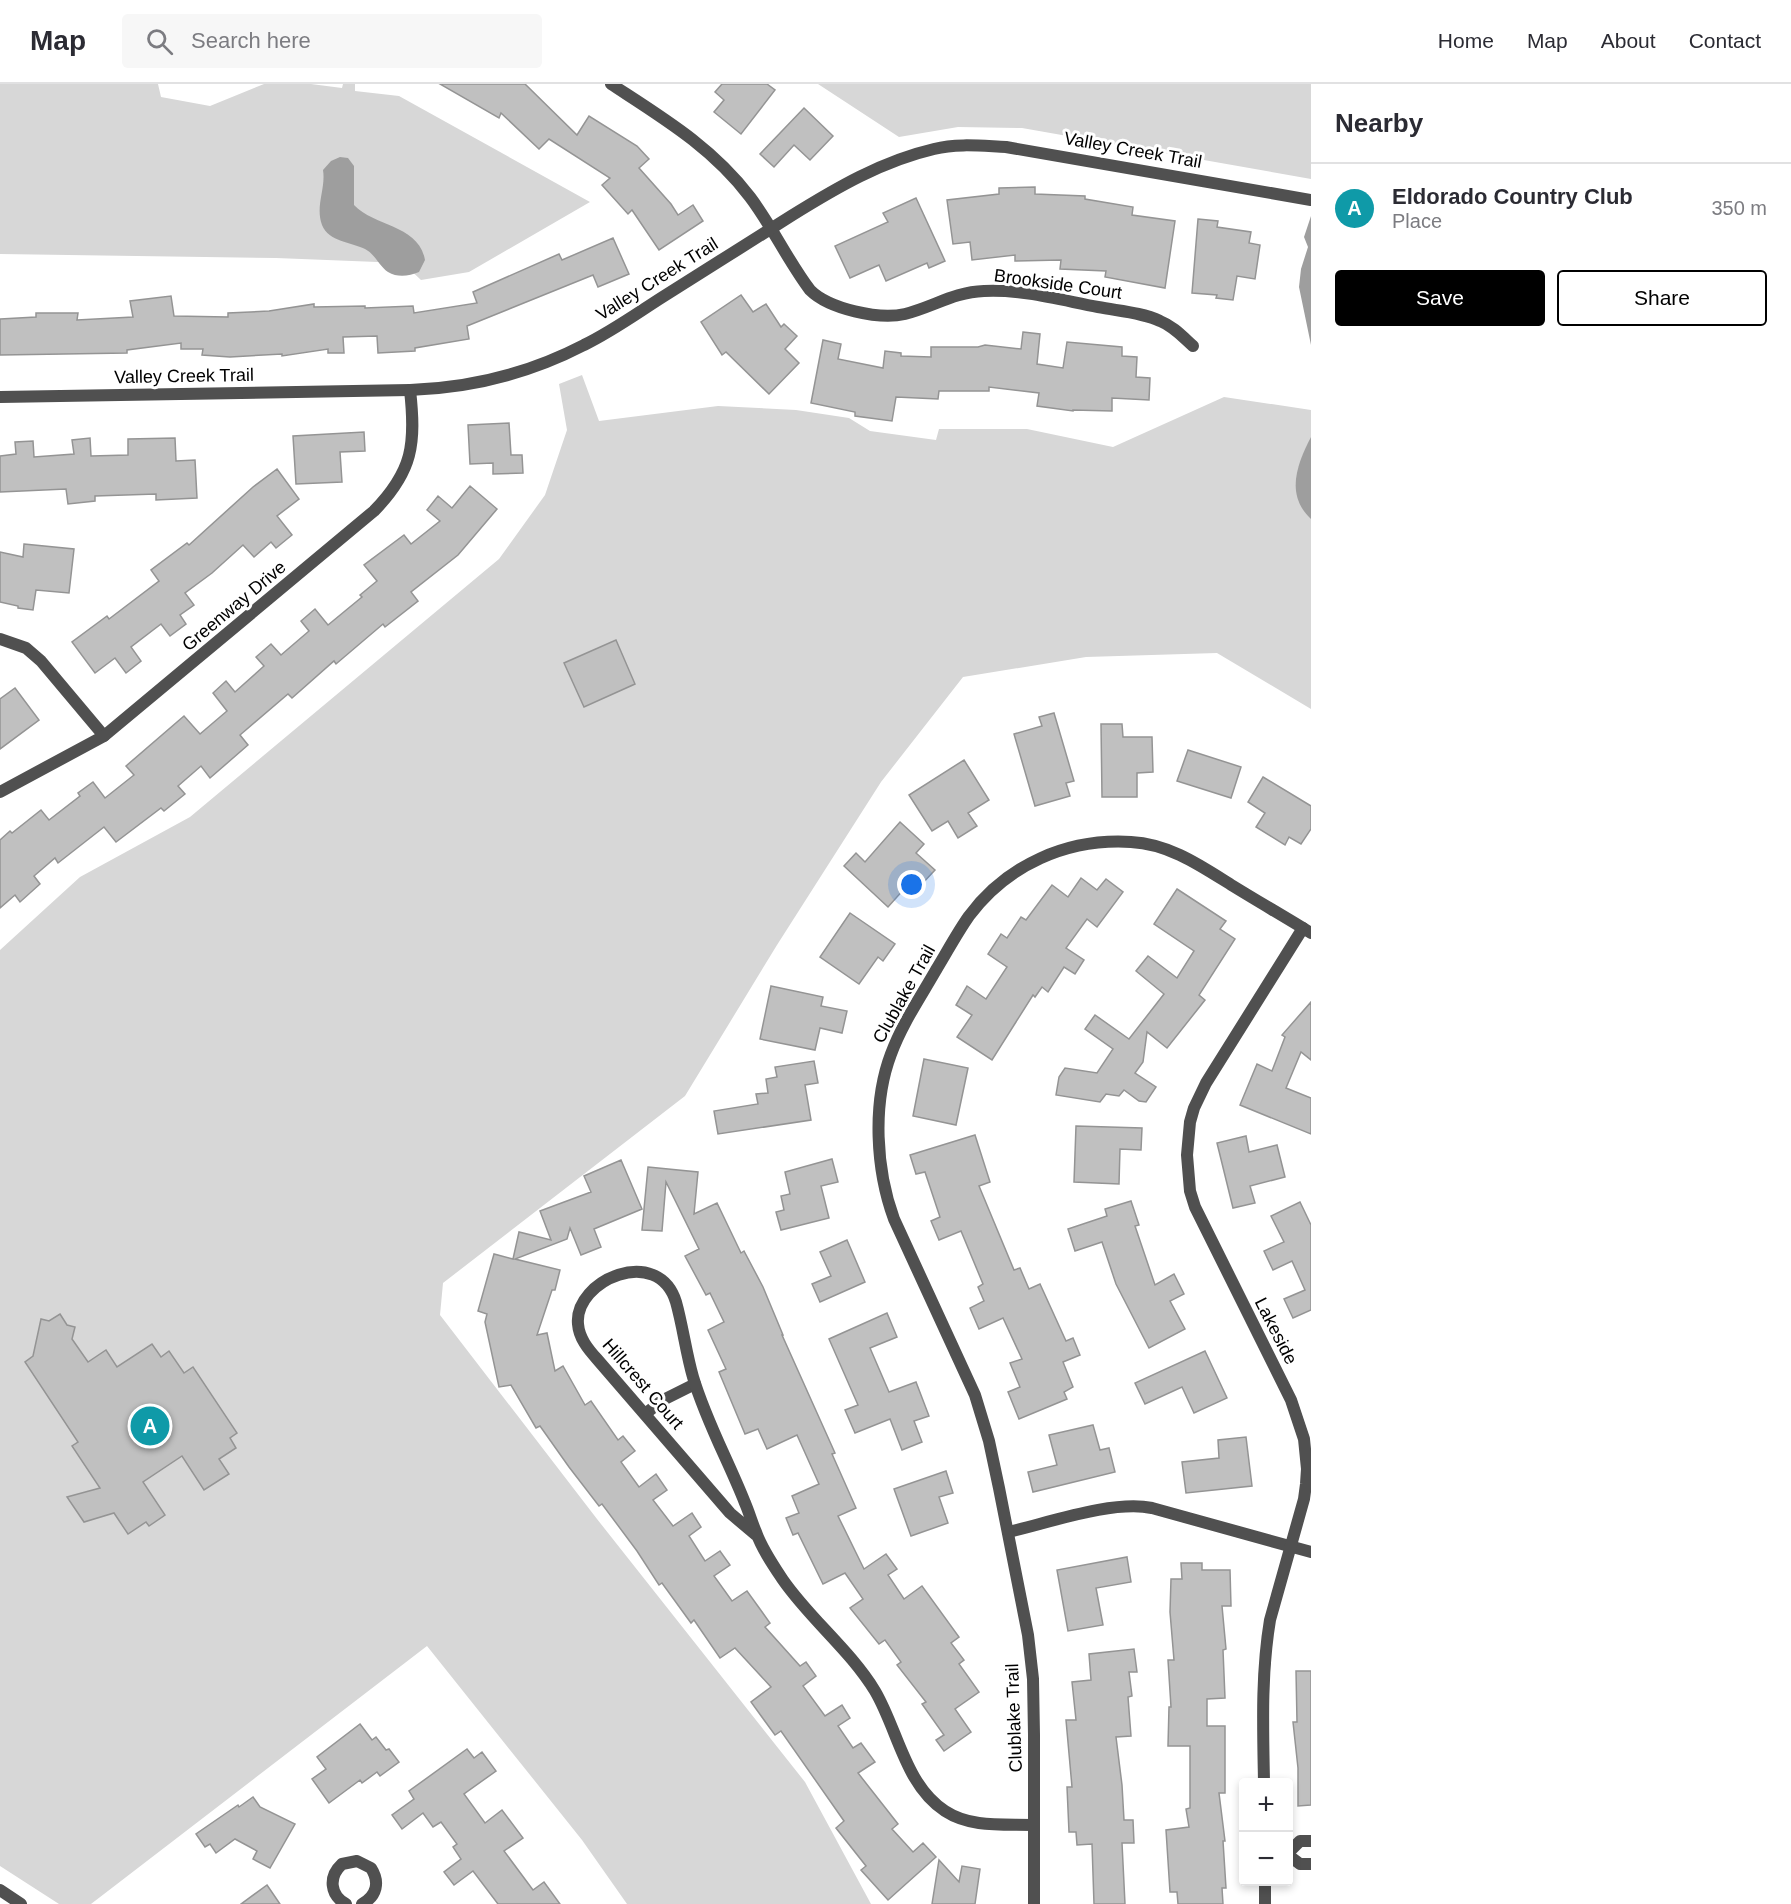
<!DOCTYPE html>
<html lang="en">
<head>
<meta charset="utf-8">
<style>
	body { margin:0; font-family:Arial,sans-serif; background:#f7f7f7; color:#2b2b33 }
	.controls { position:absolute; right:18px; bottom:18px; display:grid; overflow:hidden; border-radius:6px; box-shadow:0 3px 9px #0003 }
	.controls button { width:54px; height:54px; display:grid; place-items:center; padding:0; border:0; border-bottom:2px solid #e1e1e2; background:#fff; color:#2b2b33; font:30px sans-serif }
	.you { position:absolute; left:912px; top:801px; width:21px; height:21px; margin:-15px; border:4px solid #fff; border-radius:50%; background:#1a73e8; box-shadow:0 0 0 9px #1a73e833 }
	.badge { display:grid; place-items:center; width:39px; height:39px; border-radius:50%; background:#000; color:#fff; font-size:20px; font-weight:700 }
	.pin { position:absolute; translate:-50% -50%; border:3px solid #fff; box-shadow:0 2px 6px #0006 }
	.list { margin:0; padding:0; list-style:none }
	h2 { display:flex; justify-content:space-between; align-items:center; height:78px; margin:0; padding:0 24px; font-size:26px }
	h2 small { font-size:20px; font-weight:400; color:#7c7c81 }
	.list li { display:grid; grid-template-columns:39px 1fr auto; gap:18px; align-items:center; box-sizing:border-box; height:90px; padding:0 24px; border-top:2px solid #e1e1e2 }
	.list b { display:block; font-size:22px; white-space:nowrap }
	.list p { margin:0; font-size:20px; white-space:nowrap; color:#7c7c81 }
	.list em { font-size:20px; font-style:normal; color:#7c7c81 }
	.actions { display:flex; gap:12px; padding:18px 24px }
	.actions a { flex:1; padding:14px 0; border:2px solid #000; border-radius:6px; text-align:center; font-size:21px; color:#000 }
	.actions .main { background:#000; color:#fff }
	.icon { flex:none; width:33px; height:33px; fill:none; stroke:currentColor; stroke-width:2; stroke-linecap:round; stroke-linejoin:round }
	.map { position:relative; flex:none; width:1311px; height:1820px; overflow:hidden }
	header { display:flex; align-items:center; gap:36px; box-sizing:border-box; height:84px; padding:0 30px; background:#fff; border-bottom:2px solid #e1e1e2 }
	header strong { font-size:28px }
	nav { display:flex; gap:33px; margin-inline-start:auto; font-size:21px }
	.search { width:420px; height:54px; background:#f7f7f7; display:flex; align-items:center; gap:15px; box-sizing:border-box; padding:0 21px; border-radius:6px; color:#7c7c81; font-size:22px }
	main { display:flex }
	aside { flex:1; background:#fff }
	.map>svg:first-child { display:block }
	.green { fill:#d7d7d7 }
	.water { fill:#9e9e9e }
	.building { fill:#c0c0c0; stroke:#949494; stroke-width:1.5 }
	.lines { fill:none; stroke-linecap:round; stroke-linejoin:round }
	.street { stroke:#505050; stroke-width:12 }
	.labels { text-anchor:middle; stroke-width:6; stroke-linejoin:round; paint-order:stroke }
	.street-label { font-size:18px; fill:#000; stroke:#fff }
</style>
</head>
<body>
<header>
<strong>Map</strong>
<div class="search"><svg class="icon" aria-label="search" viewBox="0 0 24 24"><circle cx="10" cy="10" r="6"/><path d="M15 15l6 6"/></svg>Search here</div>
<nav><a>Home</a><a>Map</a><a>About</a><a>Contact</a></nav>
</header>
<main>
<div class="map">
<svg width="1311" height="1820" viewBox="0 0 1311 1820">
	<rect width="100%" height="100%" fill="#fff"/>
	<g class="green">
		<path d="M0 0H158L161 13 210 22 264 0H311L342 4 343 0H355V7L399 12 590 118 469 188 421 196 403 179 276 174 0 170Z"/>
		<path d="M818 0H1311V95L1022 44 958 43 899 53Z"/>
		<path d="M582 291 599 337 718 322 796 326 849 334 870 347 936 356 939 345H1027L1113 363 1224 313 1311 326V625L1217 569 1086 573 963 593 881 698 777 861 685 1012 443 1199 440 1231 597 1435 805 1698 871 1820H627L582 1756 427 1562 91 1820H59L0 1782V866L80 793 190 733 499 475 545 411 567 346 559 300Z"/>
	</g>
	<g class="water">
		<path d="M340 73 348 74 354 82V121C375 143 419 141 425 176L419 188C409 192 398 194 388 188 379 182 375 170 365 165 351 158 329 158 322 141 315 122 326 105 323 86L331 77Z"/>
		<path d="M1311 132V261L1299 203 1301 185 1308 163 1304 153Z"/>
		<path d="M1311 353V435C1285 411 1297 380 1311 353Z"/>
	</g>
	<g class="building">
		<path d="M440 0H525L577 51 589 32 637 62 649 75 639 84 671 120 678 131 693 121 703 137 659 166 632 126 628 130 602 101 610 94 549 55 539 65 501 29 499 34Z"/>
		<path d="M722 0H767L775 6 741 50 714 28 724 16 715 8Z"/>
		<path d="M804 24 833 52 810 76 794 61 774 83 760 70Z"/>
		<path d="M1035 103V110L1085 112V115L1133 123 1132 131 1175 137 1165 204 1105 193 1106 187 1060 185 1061 176 1015 177V171L972 176 970 158 953 160 947 116 999 110V104Z"/>
		<path d="M916 114 945 177 929 184 927 179 886 197 879 181 850 194 835 162 888 138 883 129Z"/>
		<path d="M1198 135 1218 137 1217 143 1251 148 1249 159 1260 161 1255 195 1237 192 1233 216 1216 214 1217 211 1192 209Z"/>
		<path d="M613 154 629 190 598 203 593 191 467 242 469 255 415 264V267L378 269 377 252 343 253 344 269H328V265L282 272V270L230 273 202 271 203 265H181V259L127 266V269L0 271V235L36 233V229H78L77 236 133 233 130 217 171 212 174 232 228 233V229L269 227 314 220V223L365 222V224L413 222 414 229 477 219 473 208 559 170 562 176Z"/>
		<path d="M741 211 753 228 766 220 781 243 784 240 797 252 785 265 799 279 769 310 726 268 722 271 701 238Z"/>
		<path d="M1023 248 1040 250 1037 280 1063 284 1067 258 1122 263V272L1137 273 1136 293 1150 294 1149 316 1112 314V327L1073 326V327L1037 322 1039 309 989 303V307H939L938 315 896 313 892 337 855 332V328L811 319 823 256 841 260 838 275 883 284 885 267 901 269V272L931 273V263H978L985 261 1021 265Z"/>
		<path d="M509 339 511 371H522L523 389 493 390V379L470 380 468 341Z"/>
		<path d="M364 348 365 367 340 368 342 398 296 400 293 352Z"/>
		<path d="M90 354 91 372 128 371V355L175 354 176 377 195 376 197 414 156 416V410L95 412V417L68 420 66 405 0 408V372L16 370 15 358 33 357 34 373 74 370 72 356Z"/>
		<path d="M277 385 299 415 277 432 292 451 276 464 271 458 254 473 243 461 212 489 185 509 194 521 180 531 186 540 170 552 161 540 131 563 141 577 126 589 115 574 95 589 72 558 107 532 109 535 159 497 151 486 187 459 189 461 253 403Z"/>
		<path d="M470 402 497 425 458 471 411 508 418 517 385 543 383 540 336 580 334 577 292 614 288 610 240 651 248 661 210 694 201 682 178 702 185 710 164 727 161 724 116 758 104 743 58 779 55 774 34 792 40 800 20 818 15 811 0 824V756L10 747 12 749 41 726 49 736 80 712 78 709 93 698 105 714 134 691 126 682 184 632 200 650 227 627 213 609 226 597 235 608 264 582 256 573 271 560 281 571 309 547 301 537 315 525 328 541 362 513 360 511 377 497 364 481 404 451 411 460 440 437 427 426 438 412 452 424Z"/>
		<path d="M24 460 74 465 69 509 36 506 33 526 18 524V522L0 518V468L23 473Z"/>
		<path d="M616 556 635 600 584 623 564 579Z"/>
		<path d="M15 604 39 636 0 665V615Z"/>
		<path d="M1054 629 1074 697 1066 699 1070 712 1035 722 1014 650 1042 642 1039 633Z"/>
		<path d="M1101 640H1122L1123 653H1152L1153 688 1137 689V713H1102Z"/>
		<path d="M1188 666 1241 683 1231 714 1177 697Z"/>
		<path d="M964 676 989 716 968 729 977 742 958 754 948 737 932 747 909 711Z"/>
		<path d="M1263 693 1311 722V745L1301 760 1289 753 1285 761 1256 743 1265 729 1248 718Z"/>
		<path d="M900 738 924 760 916 769 935 786 921 801 914 794 888 823 844 782 856 769 865 778Z"/>
		<path d="M1081 794 1097 806 1106 795 1123 808 1097 843 1087 835 1066 864 1084 876 1075 890 1064 883 1048 908 1042 903 1035 913 1033 911 992 976 957 953 972 931 956 921 967 902 986 915 1007 883 988 870 1001 850 1007 854 1021 833 1026 836 1052 801 1068 813Z"/>
		<path d="M1177 805 1226 837 1220 845 1235 855 1199 911 1205 916 1167 964 1147 948 1143 978 1135 989 1156 1003 1146 1018 1139 1017 1124 1006 1119 1012 1106 1010 1100 1018 1056 1011 1059 993 1065 984 1097 989 1113 965 1085 945 1095 931 1129 955 1164 910 1136 887 1148 872 1177 894 1194 867 1154 840Z"/>
		<path d="M850 829 895 860 883 877 878 873 859 900 820 873Z"/>
		<path d="M771 902 823 913 821 922 847 927 842 949 820 944 815 966 760 955Z"/>
		<path d="M1311 918V976L1301 968 1286 1004 1311 1014V1050L1240 1021 1257 980 1272 987 1285 953 1282 951Z"/>
		<path d="M924 975 968 984 956 1041 913 1032Z"/>
		<path d="M814 977 818 999 805 1001 811 1036 718 1050 714 1027 758 1020 756 1010 768 1009 766 995 777 993 775 983Z"/>
		<path d="M1076 1042 1142 1044 1141 1066 1120 1065 1119 1100 1074 1098Z"/>
		<path d="M975 1051 990 1098 979 1102 1014 1186 1020 1184 1029 1205 1040 1200 1066 1257 1073 1254 1080 1271 1063 1278 1073 1303 1064 1308 1067 1315 1019 1335 1008 1308 1020 1303 1010 1279 1022 1275 1003 1234 979 1245 970 1224 984 1217 978 1203 983 1200 961 1147 939 1156 931 1137 940 1133 925 1088 916 1090 910 1071Z"/>
		<path d="M1246 1052 1249 1068 1277 1061 1285 1093 1250 1102 1255 1119 1233 1124 1217 1059Z"/>
		<path d="M832 1075 838 1098 821 1102 829 1134 781 1146 776 1128 784 1126 781 1112 790 1110 785 1088Z"/>
		<path d="M621 1076 642 1125 594 1145 601 1163 581 1171 570 1144 567 1155 515 1175 560 1186 555 1206H552L537 1251 547 1249 555 1287 563 1282 585 1321 591 1317 618 1356 623 1352 635 1367 621 1378 639 1403 656 1390 667 1406 653 1416 673 1442 692 1429 701 1443 689 1452 705 1477 720 1467 730 1481 714 1492 732 1517 747 1507 770 1539 765 1543 800 1582 806 1578 816 1592 803 1602 825 1632 842 1621 850 1634 838 1642 853 1664 861 1659 875 1678 858 1689 898 1740 892 1745 913 1768 923 1759 936 1773 888 1816 861 1786 866 1782 836 1744 844 1737 781 1647 775 1651 751 1618 771 1603 735 1564 720 1574 694 1536 691 1539 662 1499 659 1501 637 1467 602 1420 599 1422 569 1383 540 1342 536 1344 511 1301 499 1303 485 1238 487 1230 478 1227 494 1170 513 1175 519 1148 551 1156 540 1127 591 1108 584 1092Z"/>
		<path d="M648 1083 698 1088 694 1130 717 1119 741 1169 744 1167 763 1203 783 1251H782L835 1369 832 1370 856 1424 838 1432 864 1485 886 1470 897 1485 888 1491 904 1515 922 1502 959 1553 951 1559 964 1576 959 1580 979 1608 955 1625 971 1648 944 1667 936 1656 944 1651 922 1620 926 1618 897 1581 901 1578 885 1556 879 1560 850 1524 863 1515 845 1489 823 1500 798 1449 793 1451 786 1434 799 1429 792 1412 819 1400 797 1351 767 1365 758 1345 745 1350 719 1288 726 1285 708 1246 724 1238 710 1209 706 1211 685 1172 699 1165 666 1098 662 1147 642 1146Z"/>
		<path d="M1131 1117 1139 1141 1135 1142 1155 1201 1174 1190 1184 1210 1170 1217 1185 1245 1149 1264 1116 1200 1102 1158 1075 1167 1068 1145 1107 1132 1105 1125Z"/>
		<path d="M1300 1118 1311 1141V1226L1293 1234 1284 1215 1305 1206 1292 1177 1273 1186 1264 1167 1284 1158 1271 1132Z"/>
		<path d="M847 1156 865 1198 820 1218 812 1200 831 1192 820 1168Z"/>
		<path d="M887 1229 897 1253 870 1264 889 1308 916 1298 929 1332 914 1337 922 1358 902 1366 890 1335 855 1349 845 1326 858 1321 829 1255Z"/>
		<path d="M60 1230 67 1241 75 1243 72 1255 88 1278 106 1266 117 1283 152 1260 161 1273 169 1267 184 1289 193 1283 237 1349 230 1354 236 1364 219 1375 229 1390 204 1406 182 1372 143 1398 165 1431 149 1442 146 1438 128 1450 114 1429 84 1438 67 1413 100 1404 72 1362 78 1358 25 1278 33 1272 41 1235 49 1237Z"/>
		<path d="M1205 1267 1227 1314 1194 1329 1182 1303 1145 1320 1135 1299Z"/>
		<path d="M1093 1341 1100 1366 1109 1364 1115 1388 1033 1408 1028 1388 1057 1381 1049 1351Z"/>
		<path d="M1246 1353 1252 1402 1186 1409 1182 1378 1219 1374 1218 1356Z"/>
		<path d="M946 1387 953 1409 939 1413 948 1439 911 1452 894 1405Z"/>
		<path d="M1127 1473 1131 1498 1096 1504 1103 1541 1068 1547 1057 1486Z"/>
		<path d="M1181 1479H1202V1486H1230L1231 1522H1222L1226 1565 1223 1566 1225 1614 1207 1615V1642H1225V1709H1219L1225 1757H1223L1226 1804H1222L1223 1820H1178L1177 1808H1170L1166 1746 1189 1743 1186 1725 1190 1724V1662H1168L1169 1623H1171L1168 1576H1174L1170 1528 1171 1495H1182Z"/>
		<path d="M1134 1565 1137 1588H1129L1132 1612 1128 1613 1131 1652 1116 1653 1122 1701 1124 1736H1133L1134 1759H1122L1125 1820H1094L1092 1760 1077 1761 1076 1748H1069L1067 1703H1072L1066 1636H1076L1072 1598 1091 1596 1089 1570Z"/>
		<path d="M1296 1587H1311V1721L1298 1722V1684L1293 1638H1297Z"/>
		<path d="M360 1640 372 1656 376 1653 386 1666 389 1665 399 1678 380 1692 377 1688 362 1699 360 1696 329 1719 312 1695 326 1685 317 1673Z"/>
		<path d="M467 1665 474 1674 482 1668 496 1687 464 1710 485 1739 502 1726 523 1754 504 1767 533 1806 544 1798 560 1820H498L473 1787 454 1801 444 1788 461 1775 453 1763 457 1760 441 1738 433 1743 423 1729 402 1745 392 1731 414 1715 409 1707Z"/>
		<path d="M253 1713 260 1723 295 1740 270 1784 253 1775 257 1767 235 1755 216 1769 210 1760 205 1763 196 1750 238 1721 239 1723Z"/>
		<path d="M939 1776 959 1798 962 1782 980 1785 975 1820H932Z"/>
		<path d="M267 1801 280 1820H241Z"/>
	</g>
	<g class="lines">
		<g class="street">
			<path d="M611 0C663 34 712 63 750 113 772 142 788 177 810 206 829 225 879 236 905 230 933 223 954 208 984 207 1022 205 1061 216 1098 223 1118 227 1141 228 1160 237 1173 242 1183 253 1193 262"/>
			<path d="M0 313 410 306C470 304 530 289 584 261 611 248 636 230 661 214 704 187 748 159 791 132 836 104 882 77 934 65 958 59 982 62 1006 63L1311 116"/>
			<path d="M0 555 26 564 41 577 104 652"/>
			<path d="M0 708 104 652 374 427C413 387 416 360 410 306"/>
			<path d="M645 1330 663 1316 695 1300"/>
			<path d="M1008 1448C1048 1439 1112 1416 1152 1424L1311 1468"/>
			<path d="M756 1451 730 1429 597 1275C588 1265 579 1254 578 1240 574 1196 658 1160 676 1218 683 1243 686 1269 693 1293 706 1337 728 1376 745 1419 749 1428 752 1439 756 1448 762 1465 773 1481 783 1496 810 1535 850 1566 875 1607 898 1646 905 1701 945 1727 971 1744 1003 1740 1033 1741"/>
			<path d="M1264 1698C1263 1644 1261 1590 1270 1536L1304 1415 1306 1400 1307 1385 1304 1355 1291 1316 1195 1123 1190 1107 1187 1071 1190 1038 1194 1024 1206 999 1303 844"/>
			<path d="M1288 1769 1300 1757H1311"/>
			<path d="M1288 1771 1300 1780H1311"/>
			<path d="M0 1806 21 1820"/>
			<path d="M346 1820C330 1811 328 1793 342 1780L357 1777 371 1784C380 1798 377 1812 362 1820"/>
			<path d="M1034 1820V1651L1033 1595 1028 1551 999 1404 989 1357 975 1311 894 1135C876 1086 872 1020 891 970 902 940 920 914 936 886 947 868 957 849 969 832 1007 781 1067 754 1131 758 1170 760 1201 782 1233 802 1259 818 1285 833 1311 849"/>
			<path d="M1265 1820V1798"/>
		</g>
	</g>
	<g class="labels">
		<g class="street-label">
			<text transform="translate(1133 66) rotate(10)" y="6">Valley Creek Trail</text>
			<text transform="translate(657 195) rotate(-32)" y="6">Valley Creek Trail</text>
			<text transform="translate(1058 200) rotate(8)" y="6">Brookside Court</text>
			<text transform="translate(184 292) rotate(-1)" y="6">Valley Creek Trail</text>
			<text transform="translate(234 522) rotate(-40)" y="6">Greenway Drive</text>
			<text transform="translate(904 910) rotate(-61)" y="6">Clublake Trail</text>
			<text transform="translate(1276 1247) rotate(63)" y="6">Lakeside</text>
			<text transform="translate(643 1300) rotate(49)" y="6">Hillcrest Court</text>
			<text transform="translate(1014 1634) rotate(-92)" y="6">Clublake Trail</text>
		</g>
	</g>
</svg>
<div class="controls">
<button>+</button>
<button>−</button>
</div>
<div class="you"></div>
<div class="pin badge" style="left:150px;top:1342px;background:#0f9aa8">A</div>
</div>
<aside>
<h2>Nearby<small></small></h2>
<ul class="list">
<li><span class="badge" style="background:#0f9aa8">A</span><div><b>Eldorado Country Club</b><p>Place</p></div><em>350 m</em></li>
</ul>
<div class="actions"><a class="main">Save</a><a>Share</a></div>
</aside>
</main>
</body>
</html>
